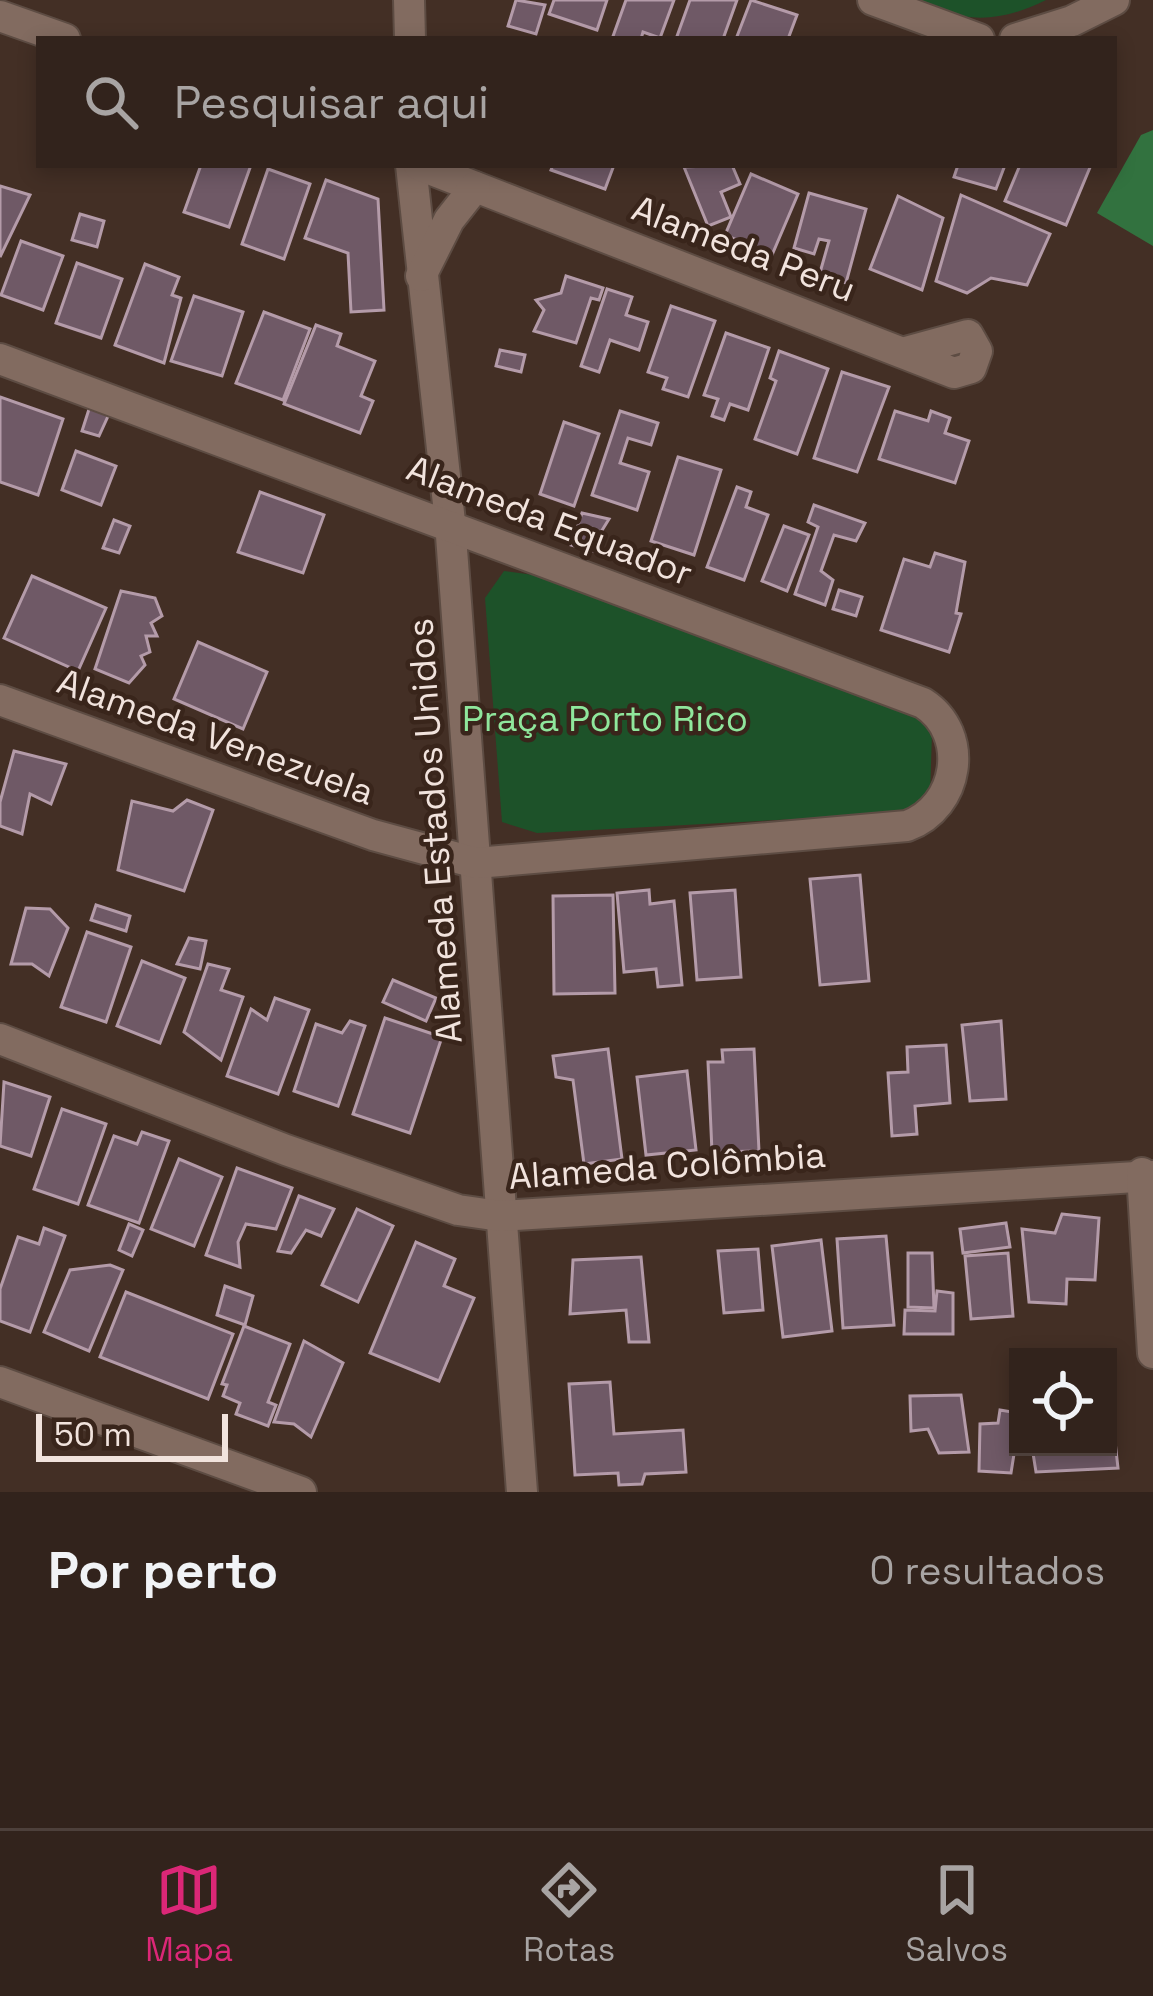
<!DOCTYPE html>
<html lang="pt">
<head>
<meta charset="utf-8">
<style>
	body { margin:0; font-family:"Space Grotesk",sans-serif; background:#3a2b25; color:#f1f3f6 }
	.controls { position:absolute; right:36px; bottom:36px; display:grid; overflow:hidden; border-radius:0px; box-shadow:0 6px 18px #0003 }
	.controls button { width:108px; height:108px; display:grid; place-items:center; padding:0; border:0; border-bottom:3px solid #4d403b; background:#32231c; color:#f1f3f6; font:60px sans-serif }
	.scale { position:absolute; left:36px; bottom:30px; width:192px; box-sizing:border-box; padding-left:12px; border:6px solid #f1e3dd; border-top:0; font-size:33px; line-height:42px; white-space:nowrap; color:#f1e3dd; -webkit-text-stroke:9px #39251b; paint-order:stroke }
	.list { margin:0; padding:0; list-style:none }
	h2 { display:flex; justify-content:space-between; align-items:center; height:156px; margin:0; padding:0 48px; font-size:51px }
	h2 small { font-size:39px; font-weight:400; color:#a8a4a3 }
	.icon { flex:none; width:66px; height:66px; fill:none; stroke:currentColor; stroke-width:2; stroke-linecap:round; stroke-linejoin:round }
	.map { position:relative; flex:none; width:1153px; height:1492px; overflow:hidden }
	.search { position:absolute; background:#32231c; box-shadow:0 6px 18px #0003; left:36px; right:36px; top:36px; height:132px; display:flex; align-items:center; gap:30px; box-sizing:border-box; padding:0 42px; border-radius:0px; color:#a8a4a3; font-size:45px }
	.sheet { height:336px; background:#32231c }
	nav { display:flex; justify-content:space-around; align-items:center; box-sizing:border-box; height:168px; border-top:3px solid #4d403b; background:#32231c; font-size:33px; color:#a8a4a3 }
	nav a { display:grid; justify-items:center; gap:6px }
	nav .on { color:#db2777 }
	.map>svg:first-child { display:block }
	.green { fill:#1d5229 }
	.forest { fill:#32723f }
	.building { fill:#6f5966; stroke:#b49ba9; stroke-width:3 }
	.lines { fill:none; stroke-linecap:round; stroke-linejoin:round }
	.minor-casing { stroke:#5d4c43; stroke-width:34 }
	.minor { stroke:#826b60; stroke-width:30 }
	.labels { text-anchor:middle; stroke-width:9; stroke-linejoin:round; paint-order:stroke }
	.street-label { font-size:36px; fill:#f1e3dd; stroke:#39251b }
	.park-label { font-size:36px; fill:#8fe79c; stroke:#39251b }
</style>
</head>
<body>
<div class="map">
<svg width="1153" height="1492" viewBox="0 0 1153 1492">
	<rect width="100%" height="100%" fill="#432f25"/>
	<g class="green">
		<path d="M907 0H1046C994 26 961 21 907 0Z"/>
		<path d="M504 571 541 576 923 717 932 732 930 798 908 813 537 833 502 822 485 598Z"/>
	</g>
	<path class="forest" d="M1153 130V246L1097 213 1141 135Z"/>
	<g class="building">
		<path d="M516 0 545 5 536 34 508 26Z"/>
		<path d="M554 0H607L597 30 549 14Z"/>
		<path d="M626 0H674L660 38 643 32 641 39H612Z"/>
		<path d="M690 0H737L723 39H676Z"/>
		<path d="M751 0 797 15 788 39H736Z"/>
		<path d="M201 165H251L229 227 184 212Z"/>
		<path d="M553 165H614L605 189 551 170Z"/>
		<path d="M732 165 740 184 721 192 731 217 708 226 684 167Z"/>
		<path d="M958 165H1005L996 189 954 177Z"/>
		<path d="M1020 165H1091L1066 225 1005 201Z"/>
		<path d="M268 169 310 184 284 259 242 244Z"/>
		<path d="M751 174 798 194 772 255 725 235Z"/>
		<path d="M326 180 378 199 384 310 351 312 348 253 305 238Z"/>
		<path d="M0 186 30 195 0 257Z"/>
		<path d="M809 193 866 209 846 283 819 276 829 241 819 239 814 254 794 248Z"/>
		<path d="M961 195 1050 234 1027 285 991 278 967 293 936 281Z"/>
		<path d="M898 196 943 218 922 290 870 269Z"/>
		<path d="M80 214 104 221 97 247 72 240Z"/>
		<path d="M21 241 63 256 43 310 1 295Z"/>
		<path d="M77 263 122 279 101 338 56 323Z"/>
		<path d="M145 264 179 277 172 295 181 298 164 363 115 345Z"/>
		<path d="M566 276 603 288 599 300 591 298 576 343 534 331 544 310 536 300 561 293Z"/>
		<path d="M607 289 632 297 626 315 648 322 639 350 610 340 599 372 581 366Z"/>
		<path d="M194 296 243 312 222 376 171 361Z"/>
		<path d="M671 306 715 321 688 397 663 389 667 378 648 372Z"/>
		<path d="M264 312 310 329 283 400 236 383Z"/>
		<path d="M316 325 341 334 337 346 375 361 361 396 373 401 360 433 284 404Z"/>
		<path d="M726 333 769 348 748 410 730 404 724 420 712 416 718 399 704 395Z"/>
		<path d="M500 350 525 355 521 372 496 366Z"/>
		<path d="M779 351 828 369 797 454 755 439 776 381 770 378Z"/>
		<path d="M842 372 889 387 857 472 814 458Z"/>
		<path d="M0 397 63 419 38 495 0 482Z"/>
		<path d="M90 406 109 414 99 436 82 431Z"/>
		<path d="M620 411 658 423 651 445 628 438 620 463 649 472 637 510 592 495Z"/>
		<path d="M895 411 928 421 931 411 950 418 945 433 969 441 955 483 879 459Z"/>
		<path d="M564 422 599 434 574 506 540 494Z"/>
		<path d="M76 451 116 466 101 505 62 490Z"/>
		<path d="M678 457 721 470 694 555 651 541Z"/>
		<path d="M737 487 751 492 746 507 768 515 744 580 707 567Z"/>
		<path d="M260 492 324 515 303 573 238 552Z"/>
		<path d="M814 505 865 523 856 541 834 535 821 571 833 580 825 605 795 594 818 527 808 522Z"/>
		<path d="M582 513 609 519 601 532 599 553 571 545Z"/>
		<path d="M114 520 130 526 119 553 103 548Z"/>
		<path d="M784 526 809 535 787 591 762 581Z"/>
		<path d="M935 553 965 562 956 613 961 614 949 652 881 630 904 559 930 567Z"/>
		<path d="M32 576 106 608 78 671 4 638Z"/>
		<path d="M839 590 862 597 856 616 833 609Z"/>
		<path d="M121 591 155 598 162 616 151 623 157 636H146L150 652 141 656 145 665 129 683 95 669Z"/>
		<path d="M198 642 267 672 243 729 174 699Z"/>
		<path d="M14 751 66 764 51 804 30 794 22 834 0 826V802Z"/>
		<path d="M187 800 213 810 184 891 118 870 132 801 173 811Z"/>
		<path d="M860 875 869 981 820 985 810 879Z"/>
		<path d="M649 890 650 904 674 901 682 985 658 987 656 969 624 972 617 893Z"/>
		<path d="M735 890 741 977 697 980 690 893Z"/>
		<path d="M613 895 615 993 554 994 553 896Z"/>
		<path d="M96 905 130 916 126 931 91 920Z"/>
		<path d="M26 908 50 909 68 928 49 976 32 964H11Z"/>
		<path d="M87 932 131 947 106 1022 61 1007Z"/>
		<path d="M189 938 206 941 200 969 177 964Z"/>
		<path d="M142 961 185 978 160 1043 117 1026Z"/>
		<path d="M208 964 229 969 221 990 243 997 221 1060 184 1032Z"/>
		<path d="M393 980 436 998 426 1021 383 1002Z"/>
		<path d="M275 998 309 1010 278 1094 227 1076 251 1009 267 1020Z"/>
		<path d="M385 1018 442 1037 410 1133 353 1114Z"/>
		<path d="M350 1021 365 1026 338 1106 294 1091 316 1024 342 1033Z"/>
		<path d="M1001 1021 1006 1099 970 1101 962 1025Z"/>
		<path d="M946 1045 950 1103 915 1106 917 1134 892 1136 888 1073 908 1072 907 1047Z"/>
		<path d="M608 1049 622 1159 584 1164 573 1080 556 1077 553 1056Z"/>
		<path d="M754 1049 759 1151 712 1152 708 1062H723L722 1050Z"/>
		<path d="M687 1071 696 1150 646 1155 637 1077Z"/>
		<path d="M4 1082 50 1097 31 1156 0 1146Z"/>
		<path d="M62 1109 106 1124 78 1204 34 1189Z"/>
		<path d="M142 1132 169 1141 139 1223 88 1205 114 1136 137 1144Z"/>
		<path d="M179 1159 222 1177 194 1246 151 1229Z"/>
		<path d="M237 1168 292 1188 276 1229 246 1224 238 1242 240 1267 206 1255Z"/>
		<path d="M299 1196 334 1209 321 1236 306 1230 291 1253 278 1251Z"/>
		<path d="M357 1209 393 1226 358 1302 322 1285Z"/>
		<path d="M1062 1214 1099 1218 1095 1280 1067 1279 1066 1304 1029 1302 1022 1229 1055 1233Z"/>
		<path d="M1006 1223 1010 1247 963 1253 960 1229Z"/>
		<path d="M129 1224 143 1230 132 1256 119 1250Z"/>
		<path d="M44 1228 65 1236 30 1332 0 1321V1289L18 1237 39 1244Z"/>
		<path d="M886 1236 894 1325 843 1328 837 1239Z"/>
		<path d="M821 1240 832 1331 783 1337 772 1246Z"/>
		<path d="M416 1242 455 1259 444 1286 474 1298 439 1381 370 1353Z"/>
		<path d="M758 1249 763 1310 724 1313 718 1251Z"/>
		<path d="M908 1253H932L934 1308 908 1307Z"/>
		<path d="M1008 1253 1013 1316 971 1319 965 1256Z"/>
		<path d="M641 1257 649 1342H629L626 1310 570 1314 573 1260Z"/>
		<path d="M110 1265 123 1270 89 1351 44 1332 70 1270Z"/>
		<path d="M225 1286 253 1296 245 1325 217 1315Z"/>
		<path d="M937 1291 953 1293V1334H904L905 1310 935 1311Z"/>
		<path d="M126 1292 233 1334 208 1399 100 1357Z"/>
		<path d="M244 1326 290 1344 268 1402 276 1405 268 1426 236 1414 240 1403 223 1396 227 1385 222 1384Z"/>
		<path d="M304 1341 343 1363 311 1437 294 1424 274 1422Z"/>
		<path d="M1108 1378 1118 1468 1036 1472 1032 1447H1108Z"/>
		<path d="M610 1382 614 1434 683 1430 686 1472 645 1474 642 1484 619 1485 618 1473 575 1475 569 1384Z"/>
		<path d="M961 1395 969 1452 939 1453 928 1429 911 1431 910 1396Z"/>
		<path d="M1000 1410 1018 1413V1447H1026V1454H1014L1011 1473 979 1471 980 1424 998 1423Z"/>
	</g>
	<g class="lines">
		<g class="minor-casing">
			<g id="minor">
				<path d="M409 0 410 39"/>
				<path d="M873 0 979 39"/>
				<path d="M0 16 65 39"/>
				<path d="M1015 39 1072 21 1114 0"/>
				<path d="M411 165 450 522 522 1492"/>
				<path d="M419 165 954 373 971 368 977 351 968 335 906 352"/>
				<path d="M421 276 449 220 475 187"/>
				<path d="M0 359 923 703C971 734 959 807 907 826L476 863 373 835 0 700"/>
				<path d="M0 1039 286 1150 458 1210 500 1216 1153 1176"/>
				<path d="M1142 1173 1153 1353"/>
				<path d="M0 1382 301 1492"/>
			</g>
		</g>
		<use href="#minor" class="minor"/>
	</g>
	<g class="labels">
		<g class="street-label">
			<text transform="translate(744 248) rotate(21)" y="13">Alameda Peru</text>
			<text transform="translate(550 520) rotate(21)" y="13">Alameda Equador</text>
			<text transform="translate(216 736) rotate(20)" y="13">Alameda Venezuela</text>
			<text transform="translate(434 831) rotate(-94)" y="13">Alameda Estados Unidos</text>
			<text transform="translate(667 1165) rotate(-4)" y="13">Alameda Colômbia</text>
		</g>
		<g class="park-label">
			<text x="605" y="731">Praça Porto Rico</text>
		</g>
	</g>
</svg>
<div class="controls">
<button><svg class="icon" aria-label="locate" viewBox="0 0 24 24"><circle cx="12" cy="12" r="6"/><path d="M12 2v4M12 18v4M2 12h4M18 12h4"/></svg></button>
</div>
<div class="scale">50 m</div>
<div class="search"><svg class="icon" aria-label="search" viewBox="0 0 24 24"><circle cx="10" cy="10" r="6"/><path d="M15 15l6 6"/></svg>Pesquisar aqui</div>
</div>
<section class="sheet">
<h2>Por perto<small>0 resultados</small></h2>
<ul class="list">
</ul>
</section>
<nav>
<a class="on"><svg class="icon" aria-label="map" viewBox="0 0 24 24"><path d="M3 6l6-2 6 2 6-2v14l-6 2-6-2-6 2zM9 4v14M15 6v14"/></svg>Mapa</a>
<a><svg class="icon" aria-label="directions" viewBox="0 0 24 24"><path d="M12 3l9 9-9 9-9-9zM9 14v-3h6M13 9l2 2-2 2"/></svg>Rotas</a>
<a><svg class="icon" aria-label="saved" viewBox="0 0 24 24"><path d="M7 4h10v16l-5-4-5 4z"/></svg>Salvos</a>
</nav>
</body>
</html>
